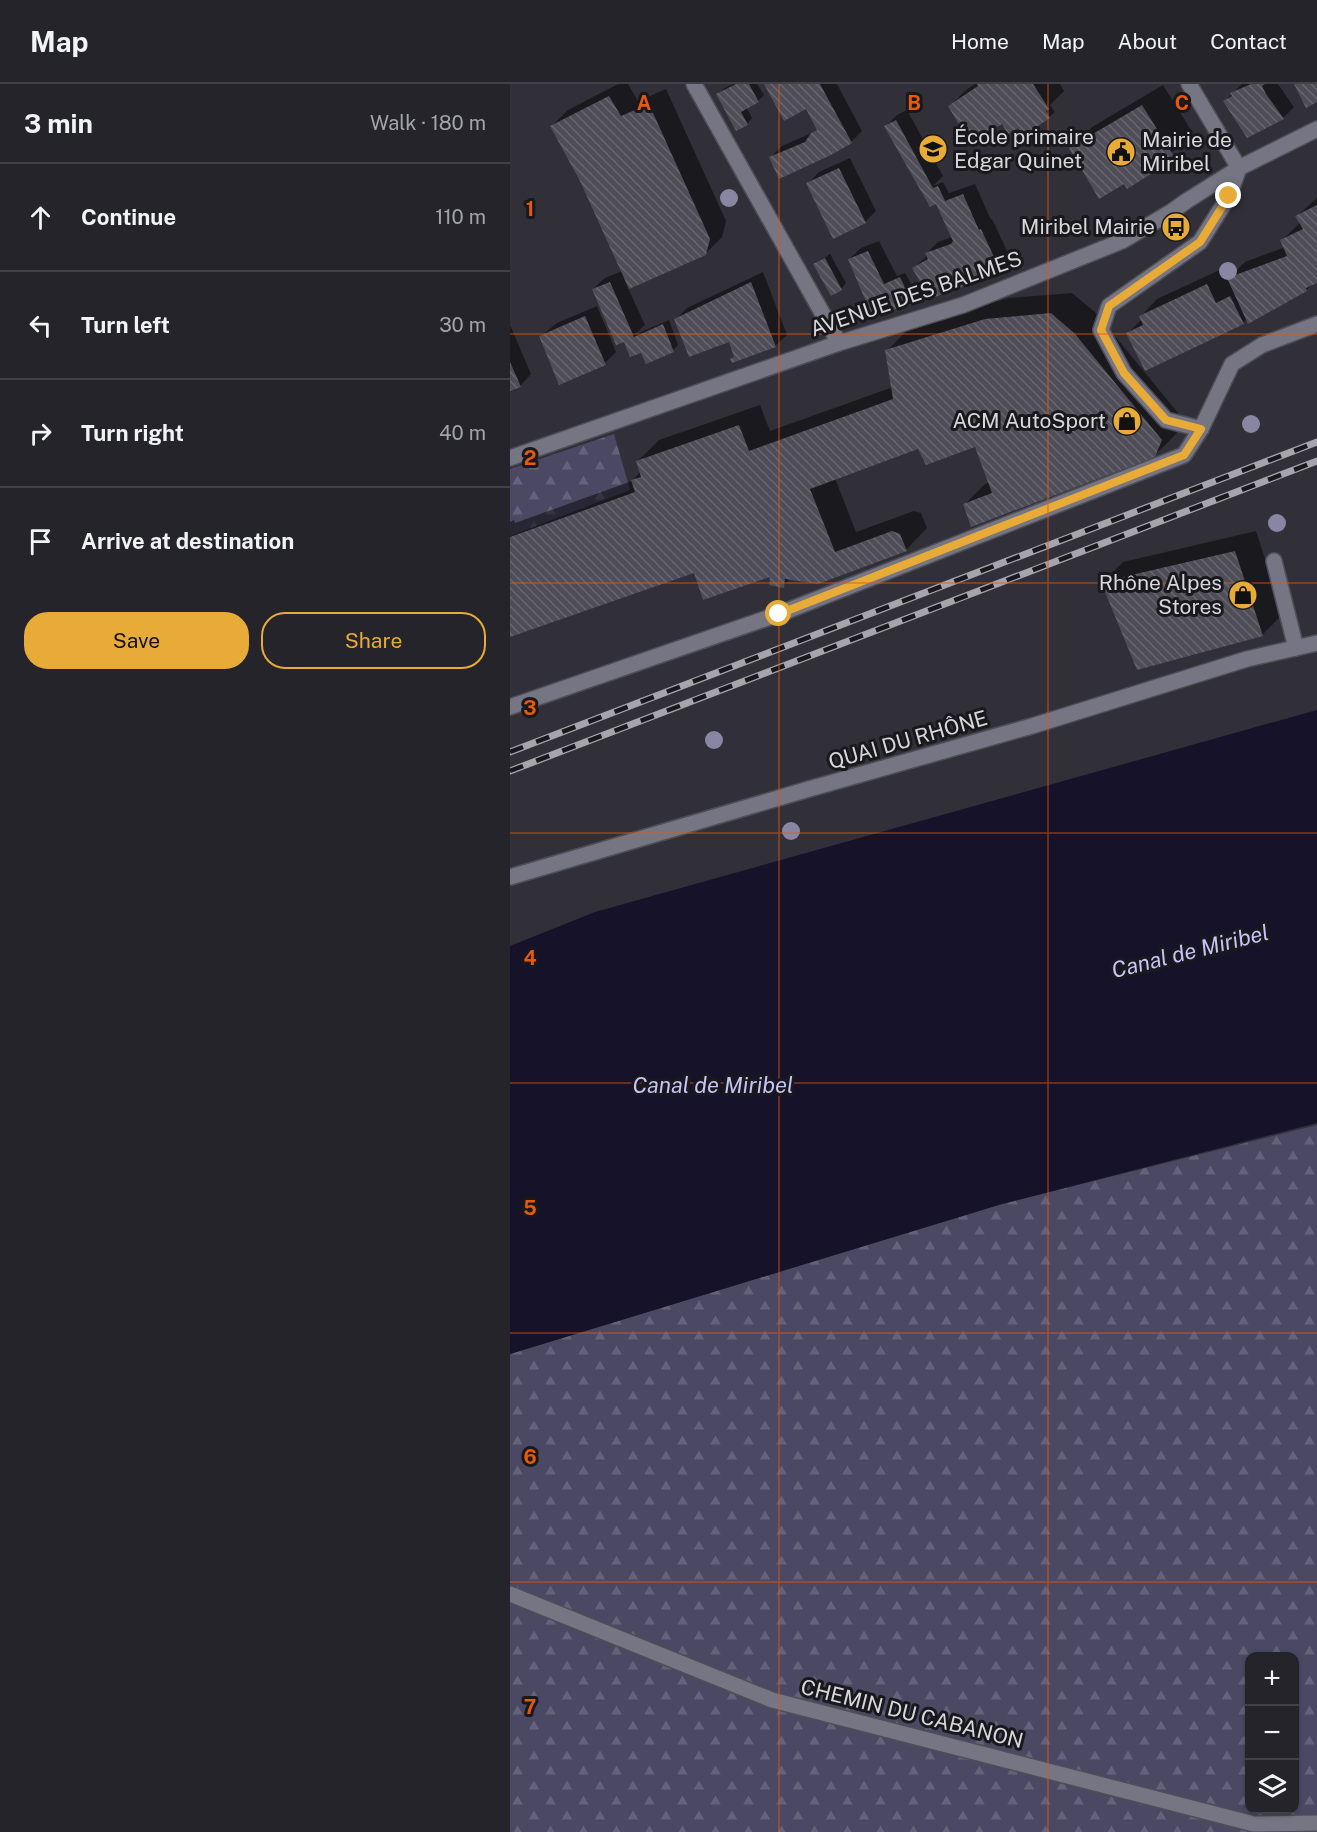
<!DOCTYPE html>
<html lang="en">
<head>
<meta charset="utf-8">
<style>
	body { margin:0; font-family:"Public Sans",sans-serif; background:#2d2c33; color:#f1f3f6 }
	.controls { position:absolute; right:18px; bottom:18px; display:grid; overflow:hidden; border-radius:12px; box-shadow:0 2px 4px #0004 }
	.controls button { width:54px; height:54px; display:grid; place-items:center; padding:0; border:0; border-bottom:2px solid #424147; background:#25242b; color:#f1f3f6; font:30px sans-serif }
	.stop { position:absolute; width:18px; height:18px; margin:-14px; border:4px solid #e8ab37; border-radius:50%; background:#fff }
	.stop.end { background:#e8ab37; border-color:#fff; box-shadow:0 2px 6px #0008 }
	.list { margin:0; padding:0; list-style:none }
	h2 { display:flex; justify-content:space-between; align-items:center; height:78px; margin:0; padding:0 24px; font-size:26px }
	h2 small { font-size:20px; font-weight:400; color:#a3a4a9 }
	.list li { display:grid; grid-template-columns:39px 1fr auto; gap:18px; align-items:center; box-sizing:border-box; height:108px; padding:0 24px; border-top:2px solid #424147 }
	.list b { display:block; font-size:22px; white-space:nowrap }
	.list em { font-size:20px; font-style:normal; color:#a3a4a9 }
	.actions { display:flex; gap:12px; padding:18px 24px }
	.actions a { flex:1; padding:14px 0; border:2px solid #e8ab37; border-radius:24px; text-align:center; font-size:21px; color:#e8ab37 }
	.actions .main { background:#e8ab37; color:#111 }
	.icon { flex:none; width:33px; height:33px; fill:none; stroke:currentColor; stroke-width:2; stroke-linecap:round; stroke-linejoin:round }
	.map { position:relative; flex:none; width:807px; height:1748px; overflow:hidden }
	header { display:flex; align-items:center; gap:36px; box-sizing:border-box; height:84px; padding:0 30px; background:#25242b; border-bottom:2px solid #424147 }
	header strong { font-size:28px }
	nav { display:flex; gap:33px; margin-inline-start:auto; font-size:21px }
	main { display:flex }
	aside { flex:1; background:#25242b }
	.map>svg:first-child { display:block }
	.forest { fill:url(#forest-firs); fill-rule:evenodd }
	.water { fill:#16122a }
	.shadow { fill:#0007 }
	.building { fill:url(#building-back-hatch) }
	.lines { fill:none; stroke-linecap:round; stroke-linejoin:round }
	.minor-casing { stroke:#4f4e56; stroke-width:18 }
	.minor { stroke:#767583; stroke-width:15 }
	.rail-casing { stroke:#a6a5ac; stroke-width:7 }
	.rail { stroke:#19191d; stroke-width:4.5; stroke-dasharray:14; stroke-linecap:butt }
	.tree { fill:#8886a3 }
	.route { stroke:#e8ab37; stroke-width:8 }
	.grid { fill:none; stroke:#e8590c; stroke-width:1.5; stroke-opacity:0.55 }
	.labels { text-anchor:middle; stroke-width:6; stroke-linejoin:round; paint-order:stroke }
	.poi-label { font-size:21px; fill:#d7d6dc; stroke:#19191d; text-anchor:end }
	.street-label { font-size:21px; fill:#d7d6dc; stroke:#19191d }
	.water-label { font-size:22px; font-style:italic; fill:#c8c3fb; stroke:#19191d }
	.grid-label { font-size:20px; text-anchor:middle; font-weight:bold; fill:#e8590c; stroke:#19191d; stroke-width:6; stroke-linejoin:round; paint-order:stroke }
</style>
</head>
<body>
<header>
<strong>Map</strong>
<nav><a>Home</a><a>Map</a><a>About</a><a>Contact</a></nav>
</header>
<main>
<aside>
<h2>3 min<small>Walk · 180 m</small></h2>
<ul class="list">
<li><svg class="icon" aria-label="ahead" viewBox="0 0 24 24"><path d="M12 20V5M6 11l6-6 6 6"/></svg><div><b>Continue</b></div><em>110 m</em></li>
<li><svg class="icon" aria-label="left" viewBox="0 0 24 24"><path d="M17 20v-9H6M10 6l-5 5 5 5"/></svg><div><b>Turn left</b></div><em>30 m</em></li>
<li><svg class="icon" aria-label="right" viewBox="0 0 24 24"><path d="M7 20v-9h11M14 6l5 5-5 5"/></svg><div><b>Turn right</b></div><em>40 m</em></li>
<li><svg class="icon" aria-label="arrive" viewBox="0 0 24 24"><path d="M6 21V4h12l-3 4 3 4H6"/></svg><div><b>Arrive at destination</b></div></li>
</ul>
<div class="actions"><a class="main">Save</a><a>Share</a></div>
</aside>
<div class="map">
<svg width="807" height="1748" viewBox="0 0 807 1748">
	<defs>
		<pattern id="forest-firs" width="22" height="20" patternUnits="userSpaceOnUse" patternTransform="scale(1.5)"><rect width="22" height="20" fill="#4b4863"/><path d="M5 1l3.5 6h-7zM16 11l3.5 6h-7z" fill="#646279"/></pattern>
		<pattern id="building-back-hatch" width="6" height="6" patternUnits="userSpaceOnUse" patternTransform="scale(1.5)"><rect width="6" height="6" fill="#4f4e58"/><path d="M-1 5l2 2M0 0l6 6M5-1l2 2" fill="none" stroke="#68676f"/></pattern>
	</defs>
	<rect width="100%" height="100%" fill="#313039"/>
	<g class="forest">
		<path d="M104 350 120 406 0 452V385Z"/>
		<path d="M807 1041V1748H0V1270L492 1120ZM740 1572H784V1726H740Z"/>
	</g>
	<path class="water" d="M807 626V1039L492 1120 0 1270V862L85 828Z"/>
	<g class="shadow">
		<path d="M108 0H118L128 17 156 5 216 137 212 153 195 170 118 204 135 241 124 251 159 236 168 261 163 266H132L116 259 83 205 95 194 112 187 71 97 42 42 58 26Z"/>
		<path d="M223 0H247L254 11 248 17 236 23 242 34 237 40 208 10 213 5Z"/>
		<path d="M256 0H327L352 47 341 58 261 73 272 62 304 48 308 44 296 23Z"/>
		<path d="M465 0H550L554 7 540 21 545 28 539 33 508 41 440 22 456 6Z"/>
		<path d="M732 0H768L784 23 773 34 715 17Z"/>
		<path d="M653 1 683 49 640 89 614 98 561 64 582 43Z"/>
		<path d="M397 26 433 92 423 102 433 98 439 109 465 100 481 136 482 135 501 175 490 186 404 184 418 171 417 169 428 158 442 153 433 116 420 121 376 42 387 31Z"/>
		<path d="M340 74 366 127 355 138 298 100 309 88Z"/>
		<path d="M807 114V197L796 206 737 235 733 239 618 249 632 235 631 232 647 215 714 184 719 194 735 178 775 163 772 156 790 139 787 132Z"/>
		<path d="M369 157 387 192 395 189 408 213 403 219 363 230 339 175 351 164Z"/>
		<path d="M320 170 336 199 331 205 305 181Z"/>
		<path d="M253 188 277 251 265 262 220 256 166 235 177 224Z"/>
		<path d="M562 209 586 229 673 335 666 350 645 371 454 421 475 400 480 398 466 361 409 363 325 394 346 448 404 427 411 429 417 444 396 466 281 494 273 502 262 490 185 487 0 551V438L4 436 5 439 122 397 131 387 128 377 149 356 250 321 260 347 383 303 377 267 398 245 498 214Z"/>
		<path d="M87 222 106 268 95 279 31 252 47 239Z"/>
		<path d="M0 241 21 290 10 302 0 306Z"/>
		<path d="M746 447 773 530 752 551 592 499 613 478Z"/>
	</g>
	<g class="building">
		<path d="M226 0H239L249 18 231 28 238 41 226 47 206 10Z"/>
		<path d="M254 0H310L342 59 321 71 269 95 259 73 295 58 301 49 307 46 296 25 274 37Z"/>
		<path d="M467 0H523L539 25 536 27 540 34 513 52 508 44 498 50 492 40 460 59 438 22 468 2Z"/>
		<path d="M741 0H755L752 2 756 10 774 35 737 54 713 17 722 12 720 9Z"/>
		<path d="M784 0H807V18L796 24Z"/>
		<path d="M99 12 111 32 139 20 200 155 196 171 119 205 70 97 40 42Z"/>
		<path d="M632 21 663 71 638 86 641 90 617 105 614 100 589 115 559 64Z"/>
		<path d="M386 36 423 104 428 102 435 117 453 110 469 146 471 145 491 188 420 215 402 184 418 175 415 169 441 160 443 157 426 120 420 123 374 42Z"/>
		<path d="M329 84 356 139 323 155 296 99Z"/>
		<path d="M807 121V199L796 204 797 207 738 240 717 194 777 172 770 156 793 145 785 132Z"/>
		<path d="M358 167 374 200 390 193 403 220 362 232 338 175Z"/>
		<path d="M315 174 332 206 321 212 303 180Z"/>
		<path d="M100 198 124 253 153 240 164 268 136 280 131 269 120 273 114 258 106 261 82 205Z"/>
		<path d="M241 198 266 263 222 279 220 275 224 273 219 258 179 273 164 235Z"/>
		<path d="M697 200 706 219 720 212 734 240 635 287 616 249 633 241 629 232Z"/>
		<path d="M541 229 565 250 652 356 645 373 461 443 453 420 482 409 465 363 416 381 408 365 300 405 325 468 382 447 390 450 397 467 308 500 275 495 274 504 259 501 260 493 193 516 184 489 0 553V453L125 408 121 396 131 393 126 377 229 341 239 367 383 315 375 266 475 235Z"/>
		<path d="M75 232 96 281 49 301 29 252Z"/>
		<path d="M0 278 11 303 0 307Z"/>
		<path d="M725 467 753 552 627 586 591 498Z"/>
	</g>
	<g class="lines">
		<g class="minor-casing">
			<g id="minor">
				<path d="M184 0 329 259"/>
				<path d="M679 0 729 84"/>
				<path d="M691 345 656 336 614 289 591 246 599 222 690 158 719 112 729 84"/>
				<path d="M0 374 329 259 453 221 612 157 661 128 678 116 729 84 807 45"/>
				<path d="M764 477 786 564"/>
				<path d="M0 623 269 530 674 371 691 345 722 280 752 261 807 240"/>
				<path d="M0 793 299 705 522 642 737 575 807 559"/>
				<path d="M0 1510 262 1616 744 1740 807 1739"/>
			</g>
		</g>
		<use href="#minor" class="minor"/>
		<g class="rail-casing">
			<g id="rail">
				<path d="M0 668 807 358"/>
				<path d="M0 687 807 377"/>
			</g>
		</g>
		<use href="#rail" class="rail"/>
	</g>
	<g class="tree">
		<circle cx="219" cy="114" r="9"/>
		<circle cx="718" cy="187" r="9"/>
		<circle cx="741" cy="340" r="9"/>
		<circle cx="767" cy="439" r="9"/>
		<circle cx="204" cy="656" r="9"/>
		<circle cx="281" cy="747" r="9"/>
	</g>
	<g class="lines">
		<path class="route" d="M269 530 674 371 691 345 656 336 614 289 591 246 599 222 690 158 719 112"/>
	</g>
	<path class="grid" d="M269 0V1748M538 0V1748M0 250H807M0 499H807M0 749H807M0 999H807M0 1249H807M0 1498H807"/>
	<defs>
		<g id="school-disc" transform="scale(1.5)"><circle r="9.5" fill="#e8ab37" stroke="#19191d"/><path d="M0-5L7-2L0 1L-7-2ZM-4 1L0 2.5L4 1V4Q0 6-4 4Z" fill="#111"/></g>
		<g id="civic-disc" transform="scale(1.5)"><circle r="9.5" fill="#e8ab37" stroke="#19191d"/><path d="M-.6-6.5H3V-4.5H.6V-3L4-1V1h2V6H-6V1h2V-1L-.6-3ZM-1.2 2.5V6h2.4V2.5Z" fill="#111"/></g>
		<g id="bus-disc" transform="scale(1.5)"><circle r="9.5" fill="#e8ab37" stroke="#19191d"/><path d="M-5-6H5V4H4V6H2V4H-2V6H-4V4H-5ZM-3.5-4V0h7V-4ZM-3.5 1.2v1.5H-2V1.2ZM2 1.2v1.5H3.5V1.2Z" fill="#111"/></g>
		<g id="shop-disc" transform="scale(1.5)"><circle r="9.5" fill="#e8ab37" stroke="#19191d"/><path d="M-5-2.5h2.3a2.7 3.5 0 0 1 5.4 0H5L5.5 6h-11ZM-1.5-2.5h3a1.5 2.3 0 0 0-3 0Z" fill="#111"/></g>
	</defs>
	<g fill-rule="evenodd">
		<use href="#school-disc" x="423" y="65"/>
		<use href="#civic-disc" x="611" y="68"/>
		<use href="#bus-disc" x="666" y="143"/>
		<use href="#shop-disc" x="617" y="337"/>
		<use href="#shop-disc" x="733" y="511"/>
	</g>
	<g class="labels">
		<g class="poi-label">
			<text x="444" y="60" text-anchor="start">École primaire<tspan x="444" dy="24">Edgar Quinet</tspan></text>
			<text x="632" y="63" text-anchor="start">Mairie de<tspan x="632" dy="24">Miribel</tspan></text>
			<text x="645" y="150">Miribel Mairie</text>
			<text x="596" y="344">ACM AutoSport</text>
			<text x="712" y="506">Rhône Alpes<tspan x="712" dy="24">Stores</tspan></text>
		</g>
		<g class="street-label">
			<text transform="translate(406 210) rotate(-19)" y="7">AVENUE DES BALMES</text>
			<text transform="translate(398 656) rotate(-16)" y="7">QUAI DU RHÔNE</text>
			<text transform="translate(402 1630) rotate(14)" y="7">CHEMIN DU CABANON</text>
		</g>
		<g class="water-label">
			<text transform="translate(680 867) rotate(-14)" y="8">Canal de Miribel</text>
			<text x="203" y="1009">Canal de Miribel</text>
		</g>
	</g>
	<g class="grid-label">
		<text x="134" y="26">A</text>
		<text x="404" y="26">B</text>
		<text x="672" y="26">C</text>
		<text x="20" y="132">1</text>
		<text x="20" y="381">2</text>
		<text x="20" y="631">3</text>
		<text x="20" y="881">4</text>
		<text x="20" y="1131">5</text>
		<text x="20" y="1380">6</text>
		<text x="20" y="1630">7</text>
	</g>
</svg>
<div class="controls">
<button>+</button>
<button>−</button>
<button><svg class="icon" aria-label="layers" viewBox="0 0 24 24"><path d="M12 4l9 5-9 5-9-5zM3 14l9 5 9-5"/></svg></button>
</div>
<div class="stop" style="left:269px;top:530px"></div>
<div class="stop end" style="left:719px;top:112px"></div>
</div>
</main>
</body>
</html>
